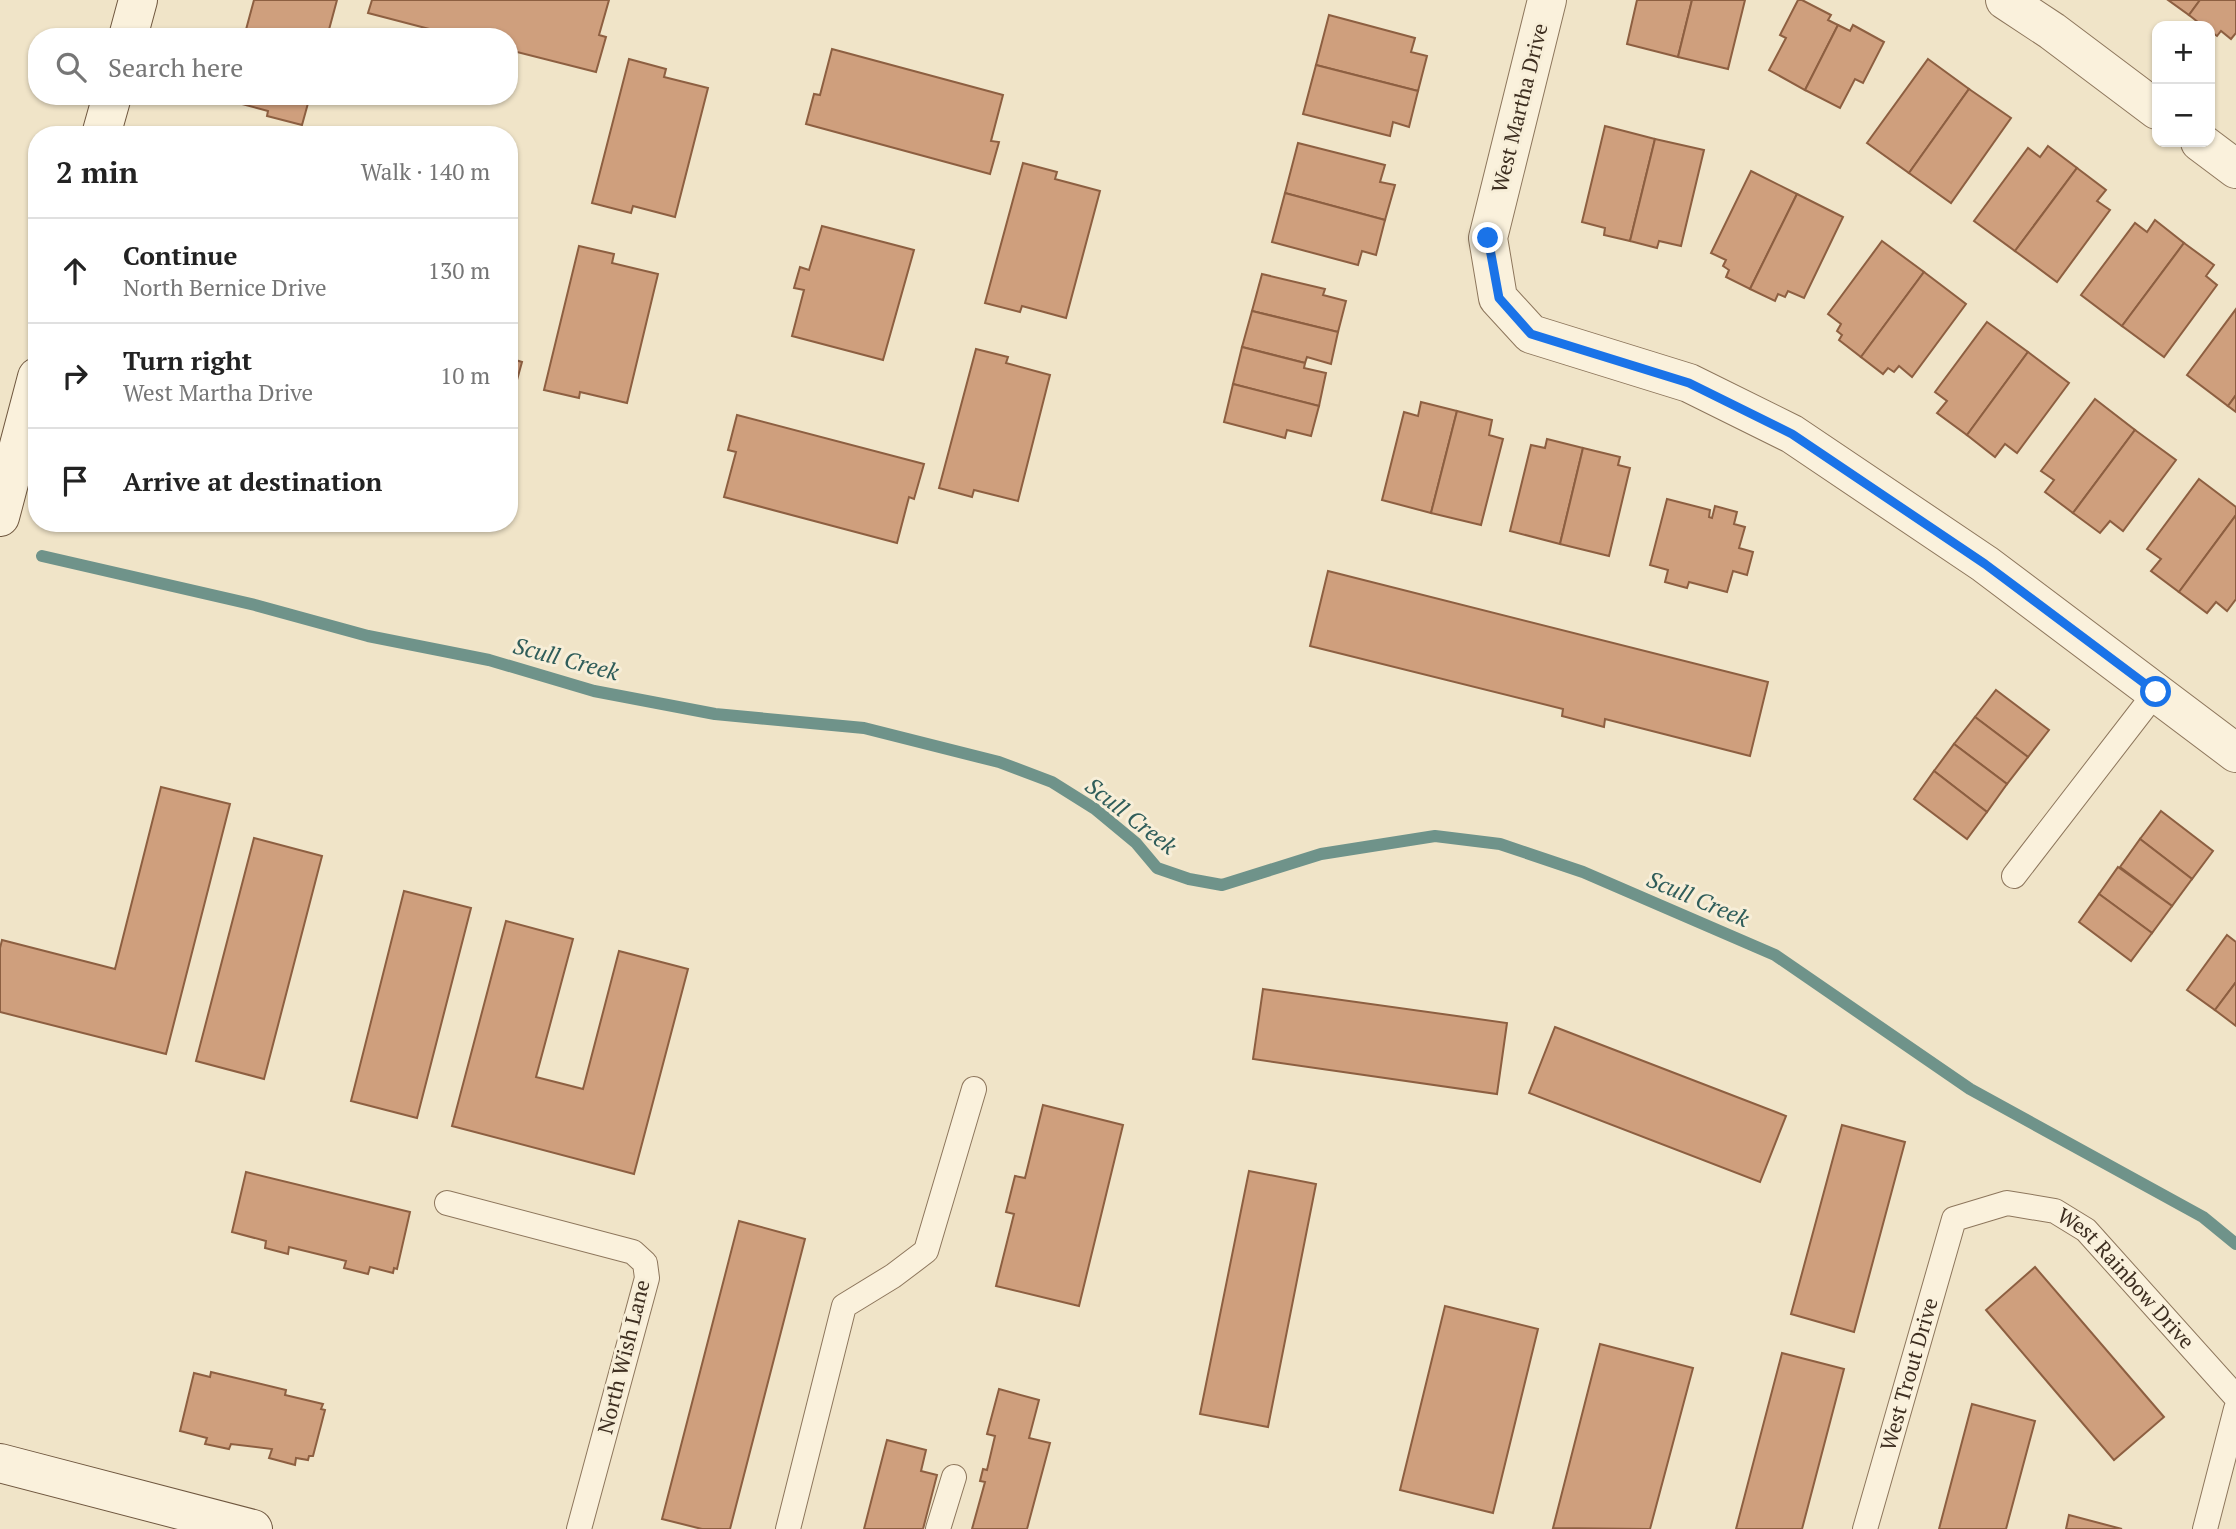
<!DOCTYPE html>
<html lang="en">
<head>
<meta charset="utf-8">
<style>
	body { margin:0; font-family:"PT Serif",serif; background:#f6f6f6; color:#222 }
	.controls { position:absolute; right:21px; top:21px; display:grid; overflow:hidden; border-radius:14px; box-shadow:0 2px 5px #0004 }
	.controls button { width:63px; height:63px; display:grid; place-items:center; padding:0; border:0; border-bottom:2px solid #e0e0e0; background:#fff; color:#222; font:35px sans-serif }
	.stop { position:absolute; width:21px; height:21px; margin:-16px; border:5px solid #1a73e8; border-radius:50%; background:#fff }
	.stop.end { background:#1a73e8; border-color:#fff; box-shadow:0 2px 7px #0008 }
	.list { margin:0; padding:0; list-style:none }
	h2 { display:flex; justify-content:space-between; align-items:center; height:91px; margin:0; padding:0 28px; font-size:30px }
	h2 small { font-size:23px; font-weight:400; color:#767676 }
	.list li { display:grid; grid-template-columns:46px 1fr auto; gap:21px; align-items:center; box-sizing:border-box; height:105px; padding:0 28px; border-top:2px solid #e0e0e0 }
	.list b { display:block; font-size:26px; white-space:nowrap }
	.list p { margin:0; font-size:23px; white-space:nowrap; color:#767676 }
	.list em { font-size:23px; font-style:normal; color:#767676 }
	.icon { flex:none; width:38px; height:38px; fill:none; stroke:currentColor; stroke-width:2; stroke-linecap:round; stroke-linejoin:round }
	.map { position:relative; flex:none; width:2236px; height:1529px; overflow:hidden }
	.search { position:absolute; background:#fff; box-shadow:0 2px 5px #0004; left:28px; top:28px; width:490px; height:77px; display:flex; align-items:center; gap:18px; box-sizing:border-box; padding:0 24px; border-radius:28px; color:#767676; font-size:26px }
	.panel { position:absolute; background:#fff; box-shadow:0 2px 5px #0004; left:28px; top:126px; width:490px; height:406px; border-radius:28px }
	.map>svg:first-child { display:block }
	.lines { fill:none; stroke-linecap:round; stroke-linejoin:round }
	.stream { stroke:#6f938a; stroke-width:12 }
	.building { fill:#cf9f7d; stroke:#8d5f41; stroke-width:2 }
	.lane-casing { stroke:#8d765c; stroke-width:26 }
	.street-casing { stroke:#8d765c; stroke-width:40 }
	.secondary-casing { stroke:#6f573f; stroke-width:40 }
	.lane { stroke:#faf1dc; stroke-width:24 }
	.street { stroke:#faf1dc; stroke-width:38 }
	.secondary { stroke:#faf1dc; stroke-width:38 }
	.route { stroke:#1a73e8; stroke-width:9 }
	.labels { text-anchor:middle; stroke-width:6; stroke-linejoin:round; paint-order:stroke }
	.street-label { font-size:21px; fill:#3d2e20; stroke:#f7eed8 }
	.water-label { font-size:23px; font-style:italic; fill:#2f5d5a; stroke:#f7eed8 }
</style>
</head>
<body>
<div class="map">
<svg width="2236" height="1529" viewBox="0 0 2236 1529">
	<rect width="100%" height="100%" fill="#f0e4c8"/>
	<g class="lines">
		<path class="stream" d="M42 556 255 605 368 636 489 660 594 691 715 714 864 728 999 762 1052 782 1095 809 1136 843 1157 868 1189 879 1222 885 1321 854 1435 836 1500 844 1583 872 1775 955 1970 1089 2203 1217 2236 1244"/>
	</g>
	<g class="building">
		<path d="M254 0H337L327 37H244Z"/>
		<path d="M372 0H609L599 35 606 37 596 72 509 50V37H460L368 13Z"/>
		<path d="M1637 0H1692L1678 57 1627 44Z"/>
		<path d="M1692 0H1745L1728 69 1678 57Z"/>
		<path d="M1798 0H1802L1831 15 1828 20 1838 25 1805 90 1769 70 1786 38 1780 35Z"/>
		<path d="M2168 0H2200L2189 15Z"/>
		<path d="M2200 0H2236V33L2231 39 2221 31 2217 36 2210 31V26H2203L2189 15Z"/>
		<path d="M1329 15 1415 38 1411 52 1427 56 1418 91 1316 65Z"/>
		<path d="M1838 25 1850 31 1853 25 1884 42 1863 83 1855 79 1840 108 1805 90Z"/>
		<path d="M832 49 1003 95 991 141 999 142 990 174 806 124 814 94 820 95Z"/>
		<path d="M629 59 666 69 664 77 708 88 675 217 633 206 631 213 592 203Z"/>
		<path d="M1928 59 1969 89 1909 173 1867 143Z"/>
		<path d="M1316 65 1418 91 1409 127 1393 122 1390 136 1303 114Z"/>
		<path d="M1969 89 2011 118 1951 203 1909 173Z"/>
		<path d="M228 96H310L302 125 267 116 268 111 227 100Z"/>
		<path d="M1605 126 1655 139 1630 241 1604 235 1605 228 1582 222Z"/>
		<path d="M1655 139 1704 150 1681 246 1659 241 1657 248 1630 241Z"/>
		<path d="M1298 143 1385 165 1380 182 1395 185 1385 220 1285 193Z"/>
		<path d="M2048 146 2077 168 2015 251 1974 221 2028 148 2040 157Z"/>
		<path d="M1023 163 1057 172 1055 179 1100 191 1066 318 1022 306 1020 312 985 303Z"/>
		<path d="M2077 168 2106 190 2097 201 2110 210 2057 282 2015 251Z"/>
		<path d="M1751 171 1797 194 1750 289 1726 277 1729 270 1723 266 1726 260 1711 253Z"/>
		<path d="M1285 193 1385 220 1376 255 1362 251 1358 265 1272 242Z"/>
		<path d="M1797 194 1843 217 1804 298 1788 291 1785 297 1778 294 1775 301 1750 289Z"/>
		<path d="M2155 220 2184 243 2122 326 2081 295 2135 223 2147 232Z"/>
		<path d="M822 226 914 250 883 360 792 336 804 290 794 288 800 267 809 270Z"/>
		<path d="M1882 241 1924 272 1861 357 1839 340 1842 335 1837 331 1841 324 1828 314Z"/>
		<path d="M2184 243 2214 265 2206 276 2217 285 2164 357 2122 326Z"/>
		<path d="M579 246 614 254 612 263 658 274 627 403 580 392 579 398 544 390Z"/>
		<path d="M1924 272 1966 304 1912 377 1899 366 1894 372 1888 368 1883 374 1861 357Z"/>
		<path d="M1262 274 1325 289 1323 295 1346 301 1338 332 1252 311Z"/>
		<path d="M2236 309V395L2228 406 2187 375Z"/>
		<path d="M1252 311 1338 332 1331 364 1307 357 1305 363 1242 347Z"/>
		<path d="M1987 322 2028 352 1967 435 1937 413 1947 401 1935 392Z"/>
		<path d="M1242 347 1305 363 1304 368 1326 373 1319 406 1233 384Z"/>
		<path d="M976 349 1008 357 1006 363 1050 375 1018 501 974 490 972 497 939 488Z"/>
		<path d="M2028 352 2069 383 2017 453 2005 444 1995 457 1967 435Z"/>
		<path d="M509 358 522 362 517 380 509 378Z"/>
		<path d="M1233 384 1319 406 1311 436 1287 430 1285 438 1224 422Z"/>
		<path d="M2236 395V412L2228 406Z"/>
		<path d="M2095 399 2135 430 2073 513 2045 492 2054 480 2041 471Z"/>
		<path d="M1421 402 1457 411 1431 513 1382 500 1404 412 1418 416Z"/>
		<path d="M1457 411 1492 420 1489 435 1503 439 1481 525 1431 513Z"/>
		<path d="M737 415 924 464 914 499 909 497 897 543 724 497 736 452 728 450Z"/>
		<path d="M2135 430 2176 460 2123 531 2110 521 2100 533 2073 513Z"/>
		<path d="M1547 439 1583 448 1560 544 1510 531 1531 445 1545 448Z"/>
		<path d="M1583 448 1620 457 1618 465 1630 468 1609 556 1560 544Z"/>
		<path d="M2199 479 2236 507V515L2179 592 2151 571 2161 559 2147 549Z"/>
		<path d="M1667 499 1710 510 1709 517 1712 518 1715 506 1737 512 1734 524 1745 527 1739 548 1753 552 1747 575 1733 571 1727 592 1689 582 1687 588 1665 582 1668 570 1650 565Z"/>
		<path d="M2236 515V599L2227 611 2216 602 2207 613 2179 592Z"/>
		<path d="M1328 571 1768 682 1750 756 1605 719 1604 727 1562 716 1563 709 1310 646Z"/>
		<path d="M1996 690 2049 730 2028 757 1975 717Z"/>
		<path d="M1975 717 2028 757 2007 784 1954 744Z"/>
		<path d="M1954 744 2007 784 1987 812 1934 771Z"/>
		<path d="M1934 771 1987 812 1967 839 1914 799Z"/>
		<path d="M161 787 230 804 166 1054 0 1012V948L2 940 115 969Z"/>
		<path d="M2161 811 2213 851 2192 879 2140 839Z"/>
		<path d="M254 838 322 856 264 1079 196 1061Z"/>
		<path d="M2140 839 2192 879 2172 906 2120 867Z"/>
		<path d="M2118 867 2172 906 2152 933 2099 894Z"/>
		<path d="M404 891 471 908 417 1118 351 1101Z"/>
		<path d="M2099 894 2152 933 2131 961 2079 922Z"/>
		<path d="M506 921 573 939 536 1077 583 1089 619 951 688 969 634 1174 452 1126Z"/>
		<path d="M2227 935 2236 942V982L2215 1010 2187 990Z"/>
		<path d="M2236 982V1026L2215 1010Z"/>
		<path d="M1263 989 1507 1023 1497 1094 1253 1059Z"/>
		<path d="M1555 1027 1786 1116 1760 1182 1529 1093Z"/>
		<path d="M1043 1105 1123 1125 1079 1306 996 1286 1014 1214 1006 1212 1015 1176 1025 1178Z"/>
		<path d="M1842 1125 1905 1142 1854 1332 1791 1314Z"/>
		<path d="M1249 1171 1316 1184 1268 1427 1200 1414Z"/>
		<path d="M246 1172 410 1212 397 1269 394 1268 393 1273 370 1267 368 1274 344 1268 346 1261 289 1247 288 1254 265 1248 266 1241 232 1232Z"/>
		<path d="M739 1221 805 1239 730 1529H702L662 1519Z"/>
		<path d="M2035 1267 2164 1417 2114 1460 1986 1310Z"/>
		<path d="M1445 1306 1538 1329 1493 1513 1400 1490Z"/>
		<path d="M1600 1344 1693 1368 1650 1529 1553 1528Z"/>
		<path d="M1782 1353 1844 1369 1802 1529H1736Z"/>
		<path d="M211 1372 286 1390 285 1395 323 1404 321 1409 325 1410 313 1456H309L308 1460 296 1458 295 1465 269 1458 272 1449 231 1444 229 1449 205 1444 207 1438 180 1431 194 1373 210 1377Z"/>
		<path d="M999 1389 1039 1400 1029 1438 1050 1443 1027 1529H972L985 1482 980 1481 983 1469 987 1470 995 1436 987 1434Z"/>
		<path d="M1972 1404 2035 1421 2006 1529H1939Z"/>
		<path d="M887 1440 926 1450 921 1471 937 1475 923 1529H864Z"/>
		<path d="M2069 1515 2122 1529H2066Z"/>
	</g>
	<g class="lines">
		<g class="lane-casing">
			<g id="lane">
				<path d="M2014 876 2156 692"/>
				<path d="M447 1203 633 1252 645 1263 647 1278 579 1529"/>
				<path d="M788 1529 844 1306 893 1276 926 1251 974 1089"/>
				<path d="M938 1529 954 1477"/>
				<path id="s1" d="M1865 1529 1954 1219 2007 1203 2055 1211 2086 1230 2236 1397"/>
				<path d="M2205 1529 2236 1409"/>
			</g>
		</g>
		<g class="street-casing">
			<g id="street">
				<path d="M1547 0 1488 238 1498 298 1531 334 1689 383 1792 434 1985 564 2236 753"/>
				<path d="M2005 0 2052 31 2157 110"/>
				<path d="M2200 142 2236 169"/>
			</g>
		</g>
		<g class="secondary-casing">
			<g id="secondary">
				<path d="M128 37 138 0"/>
				<path d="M101 135 112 96"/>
				<path d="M0 517 37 377"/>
				<path d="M0 1463 253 1529"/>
			</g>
		</g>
		<use href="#lane" class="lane"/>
		<use href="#street" class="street"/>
		<use href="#secondary" class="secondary"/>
	</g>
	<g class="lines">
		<path class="route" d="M1488 238 1499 298 1531 334 1689 383 1792 434 1985 564 2156 692"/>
	</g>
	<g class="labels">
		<g class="street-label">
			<text transform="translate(1520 108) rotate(-76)" y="7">West Martha Drive</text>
			<text dy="7" stroke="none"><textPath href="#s1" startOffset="525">West Rainbow Drive</textPath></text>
			<text transform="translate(624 1357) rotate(-76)" y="7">North Wish Lane</text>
			<text dy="7" stroke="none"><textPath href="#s1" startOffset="161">West Trout Drive</textPath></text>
		</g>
		<g class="water-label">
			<text transform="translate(566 659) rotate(15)" y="8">Scull Creek</text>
			<text transform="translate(1131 816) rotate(38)" y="8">Scull Creek</text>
			<text transform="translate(1698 899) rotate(23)" y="8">Scull Creek</text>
		</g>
	</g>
</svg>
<div class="controls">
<button>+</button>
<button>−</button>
</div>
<div class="stop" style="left:2156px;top:692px"></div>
<div class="stop end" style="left:1488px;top:238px"></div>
<div class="search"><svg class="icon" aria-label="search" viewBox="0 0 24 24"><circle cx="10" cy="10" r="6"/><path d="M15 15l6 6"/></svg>Search here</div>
<section class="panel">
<h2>2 min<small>Walk · 140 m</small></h2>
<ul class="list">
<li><svg class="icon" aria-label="ahead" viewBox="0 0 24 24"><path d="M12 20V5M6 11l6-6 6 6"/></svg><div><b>Continue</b><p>North Bernice Drive</p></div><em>130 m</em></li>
<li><svg class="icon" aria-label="right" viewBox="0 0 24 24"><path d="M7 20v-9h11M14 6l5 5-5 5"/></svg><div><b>Turn right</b><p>West Martha Drive</p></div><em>10 m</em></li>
<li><svg class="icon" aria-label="arrive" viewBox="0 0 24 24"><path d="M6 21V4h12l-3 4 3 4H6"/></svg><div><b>Arrive at destination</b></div></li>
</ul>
</section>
</div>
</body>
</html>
